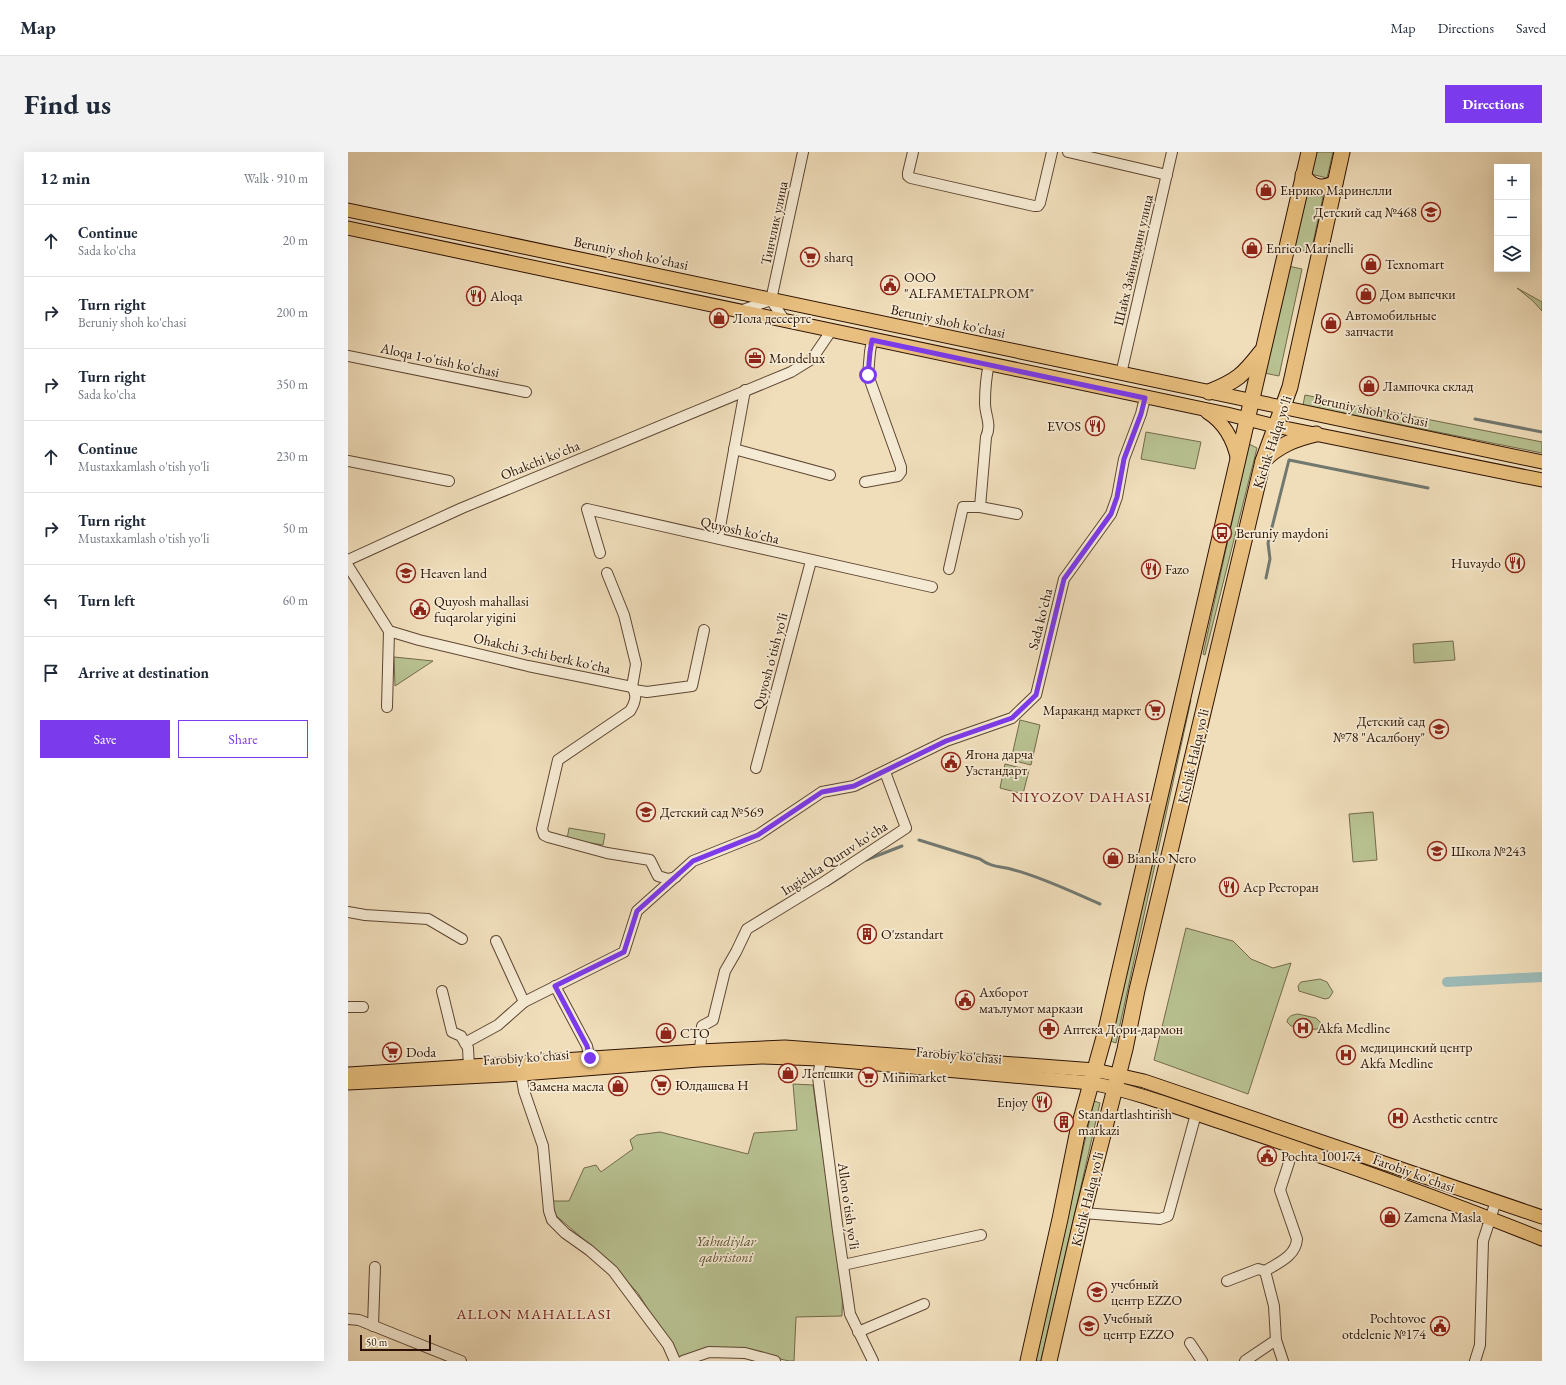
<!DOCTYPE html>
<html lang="en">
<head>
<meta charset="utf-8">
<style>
	body { margin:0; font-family:"EB Garamond",serif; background:#f2f2f3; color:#1f2937 }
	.controls { position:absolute; right:12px; top:12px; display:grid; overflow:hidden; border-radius:0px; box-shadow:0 4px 16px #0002 }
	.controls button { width:36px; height:36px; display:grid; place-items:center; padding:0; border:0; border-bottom:1px solid #e0e1e3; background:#fff; color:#1f2937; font:20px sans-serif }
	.scale { position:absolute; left:12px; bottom:10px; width:71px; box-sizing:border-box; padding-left:4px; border:2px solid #2e1304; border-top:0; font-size:11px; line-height:14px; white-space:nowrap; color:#2e1304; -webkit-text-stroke:3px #f5ead3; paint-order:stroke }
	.stop { position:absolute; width:12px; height:12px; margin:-9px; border:3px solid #7c3aed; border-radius:50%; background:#fff }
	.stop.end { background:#7c3aed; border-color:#fff; box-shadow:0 1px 4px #0008 }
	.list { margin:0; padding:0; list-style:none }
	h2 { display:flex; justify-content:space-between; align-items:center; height:52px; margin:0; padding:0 16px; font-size:17px }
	h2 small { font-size:13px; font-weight:400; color:#747a83 }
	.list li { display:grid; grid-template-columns:26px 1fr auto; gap:12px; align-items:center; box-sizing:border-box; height:72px; padding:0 16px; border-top:1px solid #e0e1e3 }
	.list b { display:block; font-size:15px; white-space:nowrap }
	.list p { margin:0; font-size:13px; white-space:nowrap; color:#747a83 }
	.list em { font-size:13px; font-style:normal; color:#747a83 }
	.actions { display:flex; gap:8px; padding:12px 16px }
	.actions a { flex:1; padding:9px 0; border:1px solid #7c3aed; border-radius:0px; text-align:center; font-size:14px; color:#7c3aed }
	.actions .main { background:#7c3aed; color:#fff }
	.icon { flex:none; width:22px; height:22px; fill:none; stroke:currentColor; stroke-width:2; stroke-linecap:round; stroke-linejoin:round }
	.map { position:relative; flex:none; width:1194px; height:1209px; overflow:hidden; border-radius:0px }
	header { display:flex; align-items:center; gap:24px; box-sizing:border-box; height:56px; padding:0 20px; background:#fff; border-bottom:1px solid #e0e1e3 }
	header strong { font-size:19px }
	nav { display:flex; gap:22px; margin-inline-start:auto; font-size:14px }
	.intro { display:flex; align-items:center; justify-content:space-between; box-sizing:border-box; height:96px; padding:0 24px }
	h1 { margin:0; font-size:28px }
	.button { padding:10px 18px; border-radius:0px; background:#7c3aed; color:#fff; font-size:14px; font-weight:700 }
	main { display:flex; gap:24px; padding:0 24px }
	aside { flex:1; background:#fff; border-radius:0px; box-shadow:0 4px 16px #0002 }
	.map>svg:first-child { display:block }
	.green { fill:#b8c191; stroke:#736a4a }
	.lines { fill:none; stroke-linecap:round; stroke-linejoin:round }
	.stream { stroke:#717870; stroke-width:3 }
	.canal { stroke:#9dbbb8; stroke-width:10 }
	.minor-casing { stroke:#5e4632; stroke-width:12 }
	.major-casing { stroke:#2e1304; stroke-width:15 }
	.highway-casing { stroke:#2e1304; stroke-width:17 }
	.minor { stroke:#f5ead3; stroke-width:10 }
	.major { stroke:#e8bf7e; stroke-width:13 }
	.highway { stroke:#e8bf7e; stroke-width:15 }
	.route { stroke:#7c3aed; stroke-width:5 }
	.labels { text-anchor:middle; stroke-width:3.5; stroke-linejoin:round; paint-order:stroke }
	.poi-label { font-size:14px; fill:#2e1304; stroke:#f5ead3; text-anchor:start }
	.street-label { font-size:14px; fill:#2e1304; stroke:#f5ead3 }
	.park-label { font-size:14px; font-style:italic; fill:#5e5035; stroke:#f5ead3 }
	.neighbourhood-label { font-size:15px; letter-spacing:1px; fill:#7a1f14; stroke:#f5ead3 }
</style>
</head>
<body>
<header>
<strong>Map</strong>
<nav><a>Map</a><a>Directions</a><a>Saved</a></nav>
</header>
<div class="intro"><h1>Find us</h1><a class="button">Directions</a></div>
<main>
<aside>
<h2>12 min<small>Walk · 910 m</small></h2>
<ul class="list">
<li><svg class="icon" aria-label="ahead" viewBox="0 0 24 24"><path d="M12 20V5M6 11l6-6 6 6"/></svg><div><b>Continue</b><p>Sada ko'cha</p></div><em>20 m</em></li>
<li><svg class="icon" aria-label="right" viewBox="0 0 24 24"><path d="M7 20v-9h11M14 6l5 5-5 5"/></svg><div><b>Turn right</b><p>Beruniy shoh ko'chasi</p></div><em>200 m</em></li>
<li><svg class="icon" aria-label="right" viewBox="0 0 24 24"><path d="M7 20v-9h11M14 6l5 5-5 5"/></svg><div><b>Turn right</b><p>Sada ko'cha</p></div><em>350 m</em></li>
<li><svg class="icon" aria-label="ahead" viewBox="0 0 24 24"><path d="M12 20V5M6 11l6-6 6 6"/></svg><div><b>Continue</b><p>Mustaxkamlash o'tish yo'li</p></div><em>230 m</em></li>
<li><svg class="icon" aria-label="right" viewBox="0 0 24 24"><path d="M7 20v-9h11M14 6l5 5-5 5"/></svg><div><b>Turn right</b><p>Mustaxkamlash o'tish yo'li</p></div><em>50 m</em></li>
<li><svg class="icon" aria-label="left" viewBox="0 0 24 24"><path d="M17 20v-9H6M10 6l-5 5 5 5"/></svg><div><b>Turn left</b></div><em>60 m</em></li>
<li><svg class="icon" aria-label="arrive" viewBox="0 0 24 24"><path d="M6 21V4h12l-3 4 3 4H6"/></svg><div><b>Arrive at destination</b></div></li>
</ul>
<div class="actions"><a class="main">Save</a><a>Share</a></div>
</aside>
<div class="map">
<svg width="1194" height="1209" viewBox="0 0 1194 1209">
	<rect width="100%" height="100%" fill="#f0debb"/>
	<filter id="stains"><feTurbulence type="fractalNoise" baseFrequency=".005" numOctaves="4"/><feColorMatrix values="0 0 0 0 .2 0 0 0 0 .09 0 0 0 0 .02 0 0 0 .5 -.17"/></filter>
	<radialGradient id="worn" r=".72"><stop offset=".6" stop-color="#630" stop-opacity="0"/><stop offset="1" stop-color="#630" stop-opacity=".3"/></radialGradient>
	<g class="green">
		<path d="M968 0H985L979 26 963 22Z"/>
		<path d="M957 42 975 45 963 100 945 97Z"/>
		<path d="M940 114 954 117 931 224 916 221Z"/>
		<path d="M1169 136 1194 150V159L1185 149Z"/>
		<path d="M957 243 1194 290V301L955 253Z"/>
		<path d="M798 280 853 290 847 317 793 307Z"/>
		<path d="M901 292 909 296 857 503 855 502Z"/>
		<path d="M1105 489 1107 508 1066 511 1065 492Z"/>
		<path d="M46 505 85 509 47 534Z"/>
		<path d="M841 548H843L768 891 762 889Z"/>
		<path d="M672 568 692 573 683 613 663 608Z"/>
		<path d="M657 612 681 618 675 642 652 636Z"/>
		<path d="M1025 660 1029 708 1005 710 1001 662Z"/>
		<path d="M221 676 257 682 255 693 219 687Z"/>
		<path d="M838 776 885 789 903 807 925 816 943 811 900 942 806 908Z"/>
		<path d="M972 827 979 830 985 840 981 846 977 847 951 839 950 834 953 830Z"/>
		<path d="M950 862 968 866 973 871 972 876C964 880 952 874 943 874L939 870C940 864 944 863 950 862Z"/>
		<path d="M445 932 465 933C470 972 476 1010 482 1048 488 1087 496 1125 494 1164L448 1165 446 1209H441L393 1198 331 1208 290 1141 255 1104 205 1061V1049H221L236 1016 248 1013 253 1020 285 997 282 988 289 983 312 980 400 1002 406 981 449 978Z"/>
		<path d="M746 949 752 951 693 1209H687Z"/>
	</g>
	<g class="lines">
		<g class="stream">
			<path d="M1127 267 1194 280"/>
			<path d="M918 426 922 407 920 391 941 308 1080 336"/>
			<path d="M571 688 632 707C644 716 653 714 666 718 696 726 724 740 752 752"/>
			<path d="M518 708 554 694"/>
			<path d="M480 733 497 722"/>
		</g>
		<path class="canal" d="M1099 830 1194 825"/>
		<g class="minor-casing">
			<g id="minor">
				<path d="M565 0 560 21V24L563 26 686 54H690L692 51 704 0"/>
				<path d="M720 0 819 23"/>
				<path d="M392 159 423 148"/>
				<path d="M437 169 423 148 455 0"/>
				<path d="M0 204 178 240"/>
				<path d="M773 222 824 0"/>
				<path d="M386 297 482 323"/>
				<path d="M0 309 101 329"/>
				<path d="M517 330 550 324 553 320V315L520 223 522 200 524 188"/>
				<path d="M632 355 638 285C644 272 637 264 637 251 637 238 638 225 641 212"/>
				<path d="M370 386 397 238"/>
				<path d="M252 401 239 357 584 435"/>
				<path d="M0 408 114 356 443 220 464 207 483 179"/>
				<path d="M0 414 41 479 71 488 180 514 284 535C290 543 287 551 282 559L210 608 194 677 196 683 200 685 259 701 302 708 310 724 320 727 328 725"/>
				<path d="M601 417 615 355H632L669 362"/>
				<path d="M259 421 276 463 288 512 284 535"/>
				<path d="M286 538 299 540 344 534 356 478"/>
				<path d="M39 555 41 479"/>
				<path d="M408 616 463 409"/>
				<path d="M0 760 17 763 80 767 114 787"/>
				<path d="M148 789 176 850"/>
				<path d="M207 834 239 894 243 912"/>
				<path d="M94 839 104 880 113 884 120 896 121 915"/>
				<path d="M0 855H15"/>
				<path d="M117 891 150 873 176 850 276 800 289 759 345 709 410 683 474 640 506 634 598 589 664 566 688 543 716 427 763 362 769 345 776 307 793 262 797 246"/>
				<path d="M352 899 354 874 365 868 377 819 388 800 399 777 476 730 558 676 537 620"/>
				<path d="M474 901 470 925 490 1079 502 1162 525 1209"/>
				<path d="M172 916 176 939 195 994 201 1059 204 1068 217 1081 241 1098 265 1119 320 1193 327 1209"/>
				<path d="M735 1061 812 1067 820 1064 848 962"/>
				<path d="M495 1113 633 1083"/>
				<path d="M917 1119 926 1154 928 1188 935 1209"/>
				<path d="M879 1129 910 1117 917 1119C930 1111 948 1104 949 1087L932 1038 946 995"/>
				<path d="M0 1167 11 1168 113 1209"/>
				<path d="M25 1174 27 1115"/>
				<path d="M510 1180 576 1152"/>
				<path d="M842 1191 854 1209"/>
				<path d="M335 1209 361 1200 397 1201 427 1209"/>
				<path d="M897 1209 928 1188"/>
				<path d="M1127 1209 1132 1193 1135 1089 1148 1049"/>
			</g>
		</g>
		<g class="major-casing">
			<g id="major">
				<path d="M0 58 1194 310"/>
				<path d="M0 76 879 262 927 274 1194 328"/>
				<path d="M859 260C877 271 886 289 890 309"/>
				<path d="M0 922 352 899 437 895 747 918 796 929 1194 1065"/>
				<path d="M0 931 174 922 351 908 414 905 473 907 743 931C794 941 843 961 893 977 994 1011 1095 1047 1194 1087"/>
			</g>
		</g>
		<g class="highway-casing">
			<g id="highway">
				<path d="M955 23C964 36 974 38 987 31"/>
				<path d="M861 240C889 229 895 223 913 200"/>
				<path d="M915 309C931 293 947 287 968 282"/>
				<path d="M680 1209 712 1067 730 978 758 878 961 0"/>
				<path d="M701 1209 735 1061 777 897 789 838 915 309 942 235 994 0"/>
			</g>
		</g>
		<use href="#minor" class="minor"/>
		<use href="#major" class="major"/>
		<use href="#highway" class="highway"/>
	</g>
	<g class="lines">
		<path class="route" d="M242 906 239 894 207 834 276 800 289 759 345 709 410 683 474 640 506 634 598 589 664 566 688 543 716 427 763 362 769 345 776 307 793 262 797 246 524 188 522 200 520 223"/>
	</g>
	<defs>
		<g id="shop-ring" transform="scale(1)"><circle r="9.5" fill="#f5ead3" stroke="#8f2418" stroke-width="1.5"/><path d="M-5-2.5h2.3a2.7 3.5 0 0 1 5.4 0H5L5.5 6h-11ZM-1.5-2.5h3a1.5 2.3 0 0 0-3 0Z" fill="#8f2418"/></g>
		<g id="school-ring" transform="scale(1)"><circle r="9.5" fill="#f5ead3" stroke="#8f2418" stroke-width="1.5"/><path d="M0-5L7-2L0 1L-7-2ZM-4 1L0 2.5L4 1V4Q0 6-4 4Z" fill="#8f2418"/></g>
		<g id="supermarket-ring" transform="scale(1)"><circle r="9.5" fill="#f5ead3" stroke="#8f2418" stroke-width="1.5"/><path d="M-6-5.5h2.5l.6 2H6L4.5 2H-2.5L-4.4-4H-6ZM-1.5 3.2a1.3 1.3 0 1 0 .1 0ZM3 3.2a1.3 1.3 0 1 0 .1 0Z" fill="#8f2418"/></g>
		<g id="civic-ring" transform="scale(1)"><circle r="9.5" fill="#f5ead3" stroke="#8f2418" stroke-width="1.5"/><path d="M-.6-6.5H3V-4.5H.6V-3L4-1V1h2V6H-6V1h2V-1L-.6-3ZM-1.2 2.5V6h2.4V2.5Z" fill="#8f2418"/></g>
		<g id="restaurant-ring" transform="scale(1)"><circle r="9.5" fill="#f5ead3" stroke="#8f2418" stroke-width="1.5"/><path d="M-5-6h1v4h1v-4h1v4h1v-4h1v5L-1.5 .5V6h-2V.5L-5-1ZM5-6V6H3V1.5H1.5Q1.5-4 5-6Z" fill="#8f2418"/></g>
		<g id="office-ring" transform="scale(1)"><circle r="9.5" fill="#f5ead3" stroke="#8f2418" stroke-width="1.5"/><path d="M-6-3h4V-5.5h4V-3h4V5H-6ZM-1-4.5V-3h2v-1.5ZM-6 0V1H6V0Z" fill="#8f2418"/></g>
		<g id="bus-ring" transform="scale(1)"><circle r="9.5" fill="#f5ead3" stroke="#8f2418" stroke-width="1.5"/><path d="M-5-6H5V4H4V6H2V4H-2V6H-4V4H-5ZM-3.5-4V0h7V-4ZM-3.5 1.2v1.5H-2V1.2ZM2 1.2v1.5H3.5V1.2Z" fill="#8f2418"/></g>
		<g id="building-ring" transform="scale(1)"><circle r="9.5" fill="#f5ead3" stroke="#8f2418" stroke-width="1.5"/><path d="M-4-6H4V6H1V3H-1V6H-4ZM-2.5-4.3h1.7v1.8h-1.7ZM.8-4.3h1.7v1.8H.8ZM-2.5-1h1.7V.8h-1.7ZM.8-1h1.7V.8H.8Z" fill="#8f2418"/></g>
		<g id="hospital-ring" transform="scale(1)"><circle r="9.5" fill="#f5ead3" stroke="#8f2418" stroke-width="1.5"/><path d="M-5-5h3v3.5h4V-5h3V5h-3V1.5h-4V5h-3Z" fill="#8f2418"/></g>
		<g id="pharmacy-ring" transform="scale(1)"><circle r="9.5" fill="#f5ead3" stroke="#8f2418" stroke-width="1.5"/><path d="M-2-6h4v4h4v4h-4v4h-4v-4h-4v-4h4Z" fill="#8f2418"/></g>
	</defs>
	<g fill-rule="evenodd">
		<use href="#shop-ring" x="918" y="38"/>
		<use href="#school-ring" x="1083" y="60"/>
		<use href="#shop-ring" x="904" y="96"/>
		<use href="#supermarket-ring" x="462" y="105"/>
		<use href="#shop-ring" x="1023" y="112"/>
		<use href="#civic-ring" x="542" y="133"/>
		<use href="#shop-ring" x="1018" y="142"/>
		<use href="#restaurant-ring" x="128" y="144"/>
		<use href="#shop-ring" x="371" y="166"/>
		<use href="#shop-ring" x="983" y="171"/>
		<use href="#office-ring" x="407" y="206"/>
		<use href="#shop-ring" x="1021" y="234"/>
		<use href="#restaurant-ring" x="747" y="274"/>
		<use href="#bus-ring" x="874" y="381"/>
		<use href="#restaurant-ring" x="1167" y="411"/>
		<use href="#restaurant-ring" x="803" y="417"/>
		<use href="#school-ring" x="58" y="421"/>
		<use href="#civic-ring" x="72" y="457"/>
		<use href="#supermarket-ring" x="807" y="558"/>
		<use href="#school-ring" x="1091" y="577"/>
		<use href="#civic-ring" x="603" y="610"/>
		<use href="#school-ring" x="298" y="660"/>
		<use href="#school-ring" x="1089" y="699"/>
		<use href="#shop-ring" x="765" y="706"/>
		<use href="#restaurant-ring" x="881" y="735"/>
		<use href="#building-ring" x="519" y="782"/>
		<use href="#civic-ring" x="617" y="848"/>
		<use href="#hospital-ring" x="955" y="876"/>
		<use href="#pharmacy-ring" x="701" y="877"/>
		<use href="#shop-ring" x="318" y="881"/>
		<use href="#supermarket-ring" x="44" y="900"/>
		<use href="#hospital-ring" x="998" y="903"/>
		<use href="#shop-ring" x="440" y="921"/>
		<use href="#supermarket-ring" x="520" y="925"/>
		<use href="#supermarket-ring" x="313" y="933"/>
		<use href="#shop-ring" x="270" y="934"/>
		<use href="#restaurant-ring" x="694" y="950"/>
		<use href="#hospital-ring" x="1050" y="966"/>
		<use href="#building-ring" x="716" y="970"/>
		<use href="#civic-ring" x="919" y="1004"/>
		<use href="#shop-ring" x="1042" y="1065"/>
		<use href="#school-ring" x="749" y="1140"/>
		<use href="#school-ring" x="741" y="1174"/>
		<use href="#civic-ring" x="1092" y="1174"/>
	</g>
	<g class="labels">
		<g class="poi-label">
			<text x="932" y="43">Енрико Маринелли</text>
			<text x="1069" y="65" text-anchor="end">Детский сад №468</text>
			<text x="918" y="101">Enrico Marinelli</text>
			<text x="476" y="110">sharq</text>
			<text x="1037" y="117">Texnomart</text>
			<text x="556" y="130">OOO<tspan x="556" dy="16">"ALFAMETALPROM"</tspan></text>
			<text x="1032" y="147">Дом выпечки</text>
			<text x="142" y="149">Aloqa</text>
			<text x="997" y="168">Автомобильные<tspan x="997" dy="16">запчасти</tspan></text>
			<text x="385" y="171">Лола дессертс</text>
			<text x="421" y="211">Mondelux</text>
			<text x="1035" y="239">Лампочка склад</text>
			<text x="733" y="279" text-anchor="end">EVOS</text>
			<text x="888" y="386">Beruniy maydoni</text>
			<text x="1153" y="416" text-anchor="end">Huvaydo</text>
			<text x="817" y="422">Fazo</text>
			<text x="72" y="426">Heaven land</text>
			<text x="86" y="454">Quyosh mahallasi<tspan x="86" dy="16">fuqarolar yigini</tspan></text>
			<text x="793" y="563" text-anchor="end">Мараканд маркет</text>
			<text x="1077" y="574" text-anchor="end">Детский сад<tspan x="1077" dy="16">№78 "Асалбону"</tspan></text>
			<text x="617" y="607">Ягона дарча<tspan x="617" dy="16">Узстандарт</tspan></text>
			<text x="312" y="665">Детский сад №569</text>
			<text x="1103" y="704">Школа №243</text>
			<text x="779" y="711">Bianko Nero</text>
			<text x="895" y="740">Аср Ресторан</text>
			<text x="533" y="787">O'zstandart</text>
			<text x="631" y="845">Ахборот<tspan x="631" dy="16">маълумот маркази</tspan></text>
			<text x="969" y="881">Akfa Medline</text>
			<text x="715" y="882">Аптека Дори-дармон</text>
			<text x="332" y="886">СТО</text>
			<text x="1012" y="900">медицинский центр<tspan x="1012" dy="16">Akfa Medline</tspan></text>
			<text x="58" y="905">Doda</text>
			<text x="454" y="926">Лепешки</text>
			<text x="534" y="930">Minimarket</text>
			<text x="327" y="938">Юлдашева Н</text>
			<text x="256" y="939" text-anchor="end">Замена масла</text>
			<text x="680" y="955" text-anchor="end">Enjoy</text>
			<text x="730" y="967">Standartlashtirish<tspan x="730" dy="16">markazi</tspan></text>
			<text x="1064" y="971">Aesthetic centre</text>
			<text x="933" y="1009">Pochta 100174</text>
			<text x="1056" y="1070">Zamena Masla</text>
			<text x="763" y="1137">учебный<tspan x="763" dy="16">центр ЕZZO</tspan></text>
			<text x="755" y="1171">Учебный<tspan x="755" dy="16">центр EZZO</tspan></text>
			<text x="1078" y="1171" text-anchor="end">Pochtovoe<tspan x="1078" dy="16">otdelenie №174</tspan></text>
		</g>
		<g class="street-label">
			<text transform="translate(426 71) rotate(-78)" y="5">Тинчлик улица</text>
			<text transform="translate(283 101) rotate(12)" y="5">Beruniy shoh ko'chasi</text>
			<text transform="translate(785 108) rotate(-77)" y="5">Шайх Зайниддин улица</text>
			<text transform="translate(600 169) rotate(12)" y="5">Beruniy shoh ko'chasi</text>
			<text transform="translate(92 208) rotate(12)" y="5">Aloqa 1-o'tish ko'chasi</text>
			<text transform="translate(1023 258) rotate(12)" y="5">Beruniy shoh ko'chasi</text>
			<text transform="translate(924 290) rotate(-72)" y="5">Kichik Halqa yo'li</text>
			<text transform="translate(192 308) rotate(-22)" y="5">Ohakchi ko'cha</text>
			<text transform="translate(392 378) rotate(13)" y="5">Quyosh ko'cha</text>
			<text transform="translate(692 467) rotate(-76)" y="5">Sada ko'cha</text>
			<text transform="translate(194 501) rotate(13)" y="5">Ohakchi 3-chi berk ko'cha</text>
			<text transform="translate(422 509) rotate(-75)" y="5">Quyosh o'tish yo'li</text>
			<text transform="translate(845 604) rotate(-77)" y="5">Kichik Halqa yo'li</text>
			<text transform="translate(486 706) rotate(-33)" y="5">Ingichka Quruv ko'cha</text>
			<text transform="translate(611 903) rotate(5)" y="5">Farobiy ko'chasi</text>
			<text transform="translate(178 905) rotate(-4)" y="5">Farobiy ko'chasi</text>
			<text transform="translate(1066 1021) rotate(20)" y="5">Farobiy ko'chasi</text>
			<text transform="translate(739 1047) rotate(-76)" y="5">Kichik Halqa yo'li</text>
			<text transform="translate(501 1054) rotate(82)" y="5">Allon o'tish yo'li</text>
		</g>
		<g class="park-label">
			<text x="378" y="1094">Yahudiylar<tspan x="378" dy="16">qabristoni</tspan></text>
		</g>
		<g class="neighbourhood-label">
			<text x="733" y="650">NIYOZOV DAHASI</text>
			<text x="186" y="1167">ALLON MAHALLASI</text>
		</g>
	</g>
	<rect width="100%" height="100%" filter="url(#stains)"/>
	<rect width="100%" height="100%" fill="url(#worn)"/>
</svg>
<div class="controls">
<button>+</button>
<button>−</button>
<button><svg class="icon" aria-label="layers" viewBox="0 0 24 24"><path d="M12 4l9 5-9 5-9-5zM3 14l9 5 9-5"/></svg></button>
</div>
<div class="scale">50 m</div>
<div class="stop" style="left:520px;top:223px"></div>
<div class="stop end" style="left:242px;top:906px"></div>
</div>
</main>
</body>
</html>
